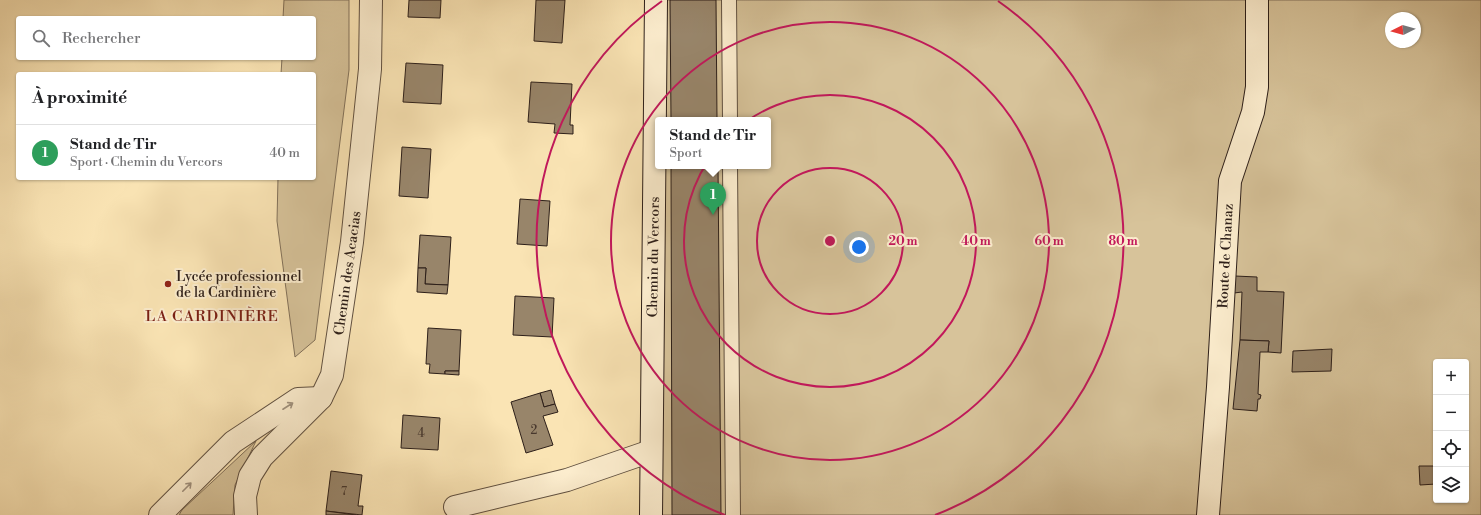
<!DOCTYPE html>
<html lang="fr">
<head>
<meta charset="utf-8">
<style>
	body { margin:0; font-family:"Libre Bodoni",serif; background:#f6f6f6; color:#202124 }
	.controls { position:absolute; right:12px; bottom:12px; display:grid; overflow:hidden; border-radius:4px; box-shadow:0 1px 3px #0004 }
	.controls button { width:36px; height:36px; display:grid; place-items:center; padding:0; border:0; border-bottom:1px solid #e0e0e0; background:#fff; color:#202124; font:20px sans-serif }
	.compass { position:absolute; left:1385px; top:12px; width:36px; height:36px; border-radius:50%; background:#fff; box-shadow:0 1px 3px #0004; rotate:265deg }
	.you { position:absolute; left:859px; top:247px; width:14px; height:14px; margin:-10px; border:3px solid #fff; border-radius:50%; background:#1a73e8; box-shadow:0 0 0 6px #1a73e833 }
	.badge { display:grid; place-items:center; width:26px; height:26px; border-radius:50%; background:#8f2418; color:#fff; font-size:13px; font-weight:700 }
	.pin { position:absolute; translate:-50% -33px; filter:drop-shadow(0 1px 2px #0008) }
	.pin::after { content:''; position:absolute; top:21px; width:14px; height:12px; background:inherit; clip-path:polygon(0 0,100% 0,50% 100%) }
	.popup { position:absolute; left:655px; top:117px; width:116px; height:52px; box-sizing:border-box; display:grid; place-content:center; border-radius:4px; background:#fff; filter:drop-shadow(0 1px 3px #0005); font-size:13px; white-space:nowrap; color:#757577 }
	.popup b { font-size:15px; color:#202124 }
	.popup::after { content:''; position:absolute; left:50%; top:100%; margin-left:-8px; border:8px solid transparent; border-top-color:#fff }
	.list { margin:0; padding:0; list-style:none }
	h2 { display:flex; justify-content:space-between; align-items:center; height:52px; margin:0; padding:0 16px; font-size:17px }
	h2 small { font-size:13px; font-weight:400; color:#757577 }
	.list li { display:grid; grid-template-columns:26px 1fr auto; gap:12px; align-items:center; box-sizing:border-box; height:56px; padding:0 16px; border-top:1px solid #e0e0e0 }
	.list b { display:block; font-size:15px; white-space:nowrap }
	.list p { margin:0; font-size:13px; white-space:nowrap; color:#757577 }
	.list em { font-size:13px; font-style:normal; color:#757577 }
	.icon { flex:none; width:22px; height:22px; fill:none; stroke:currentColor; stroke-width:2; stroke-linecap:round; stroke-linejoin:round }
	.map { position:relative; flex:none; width:1481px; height:515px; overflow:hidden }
	.search { position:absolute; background:#fff; box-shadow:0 1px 3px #0004; left:16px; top:16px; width:300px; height:44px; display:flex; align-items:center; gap:10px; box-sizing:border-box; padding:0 14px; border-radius:4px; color:#757577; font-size:15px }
	.panel { position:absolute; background:#fff; box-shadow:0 1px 3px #0004; left:16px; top:72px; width:300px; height:108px; border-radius:4px }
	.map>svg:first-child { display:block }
	.green { fill:#d7c39a; stroke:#82715a; fill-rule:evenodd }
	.building { fill:#98856a; stroke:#2d1f19 }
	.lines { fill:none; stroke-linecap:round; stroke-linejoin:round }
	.lane-casing { stroke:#605040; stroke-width:16 }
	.street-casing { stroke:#605040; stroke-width:24 }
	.secondary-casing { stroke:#2d1f19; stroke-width:24 }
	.lane { stroke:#fcedce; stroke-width:14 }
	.street { stroke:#fcedce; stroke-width:22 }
	.secondary { stroke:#fcedce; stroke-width:22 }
	.oneway { stroke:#9f907d }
	.ring { fill:none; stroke:#c2185b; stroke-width:2 }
	.poi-dot { fill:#8f2418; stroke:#fcedce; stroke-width:1.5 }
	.labels { text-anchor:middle; stroke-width:4; stroke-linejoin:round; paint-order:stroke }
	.number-label { font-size:12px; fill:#48382d }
	.street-label { font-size:14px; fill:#2d1f19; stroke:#fcedce }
	.poi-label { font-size:14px; fill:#2d1f19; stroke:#fcedce; text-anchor:start }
	.neighbourhood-label { font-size:15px; letter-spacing:1px; fill:#7a1f14; stroke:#fcedce }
	.centre { fill:#c2185b; stroke:#fcedce; stroke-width:2 }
	.ring-label { font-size:12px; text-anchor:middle; font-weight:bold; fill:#c2185b; stroke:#fcedce; stroke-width:4; stroke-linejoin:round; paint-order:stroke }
</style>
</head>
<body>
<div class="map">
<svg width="1481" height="515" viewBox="0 0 1481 515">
	<rect width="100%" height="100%" fill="#fae4b4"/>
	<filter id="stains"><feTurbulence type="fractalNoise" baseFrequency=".005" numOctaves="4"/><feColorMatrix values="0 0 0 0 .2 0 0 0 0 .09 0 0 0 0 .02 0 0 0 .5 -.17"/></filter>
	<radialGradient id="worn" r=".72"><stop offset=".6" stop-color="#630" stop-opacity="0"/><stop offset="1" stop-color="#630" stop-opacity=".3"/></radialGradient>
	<g class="green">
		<path d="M284 0H349V70L315 340 295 357 277 221 278 178H314V74H281L282 58H314V18H283Z"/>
		<path d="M651 0H1481V515H660ZM1391 18H1415V42H1391ZM658 120H768V166H658ZM1436 362H1466V500H1436Z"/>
		<path d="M256 441 235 485 233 515H179L182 510Z"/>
	</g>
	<g class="building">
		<path d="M409 0H441L440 18 408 17Z"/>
		<path d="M536 0H565L562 43 534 41Z"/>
		<path d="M670 0H716L717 120H671Z"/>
		<path d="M406 63 443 65 441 104 403 102Z"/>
		<path d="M531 82 572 84 570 125H573V134L554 133 555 124 528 122Z"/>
		<path d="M402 147 431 149 428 198 399 196Z"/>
		<path d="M671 166H718L721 515H672Z"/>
		<path d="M520 199 550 201 547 246 517 244Z"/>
		<path d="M420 235 451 237 448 285 425 284 426 268H418Z"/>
		<path d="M418 268H426L425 284 448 285 447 294 417 292Z"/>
		<path d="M1235 276 1257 277V291L1284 292 1281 353 1268 352 1269 341 1240 340 1242 292 1234 293Z"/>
		<path d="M515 296 554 298 552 337 513 335Z"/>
		<path d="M428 328 461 330 459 371H445V374L429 373 430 364H426Z"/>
		<path d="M1240 340 1269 341 1268 352H1260L1258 394 1261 395 1260 399H1258L1257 411 1233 409Z"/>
		<path d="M1332 349 1331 371 1292 372 1293 351Z"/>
		<path d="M445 371H459V375L445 374Z"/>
		<path d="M551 390 555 404 544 407 540 393Z"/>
		<path d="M540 393 544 407 555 404 558 412 543 416 553 445 526 453 511 402Z"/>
		<path d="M403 415 440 418 438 450 401 448Z"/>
		<path d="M1419 466H1436V484L1420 485Z"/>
		<path d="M331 471 362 475 358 506H363L362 515 326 511Z"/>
		<path d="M326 511 356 515H326Z"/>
	</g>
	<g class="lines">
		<g class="lane-casing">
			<g id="lane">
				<path d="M729 0 730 120"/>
				<path d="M730 166 733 515"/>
			</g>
		</g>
		<g class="street-casing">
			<g id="street">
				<path d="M455 507 567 480 651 451"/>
				<path d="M160 515 233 442 298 399 321 398"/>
				<path d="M246 515 245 496 250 476 262 457 321 398 332 375 352 242 370 69 371 0"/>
			</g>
		</g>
		<g class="secondary-casing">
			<g id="secondary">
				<path d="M651 515 656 0"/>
				<path d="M1208 515 1218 387 1230 181 1253 112 1257 87V0"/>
			</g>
		</g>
		<use href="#lane" class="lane"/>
		<use href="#street" class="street"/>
		<use href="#secondary" class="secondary"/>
	</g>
	<defs><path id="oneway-shaft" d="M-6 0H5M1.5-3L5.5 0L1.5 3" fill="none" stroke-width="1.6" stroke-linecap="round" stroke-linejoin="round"/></defs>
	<g class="oneway">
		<use href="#oneway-shaft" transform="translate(288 406) rotate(-33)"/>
		<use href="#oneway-shaft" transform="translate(187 487) rotate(-45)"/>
	</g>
	<g class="ring">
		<circle cx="830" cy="241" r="73"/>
		<circle cx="830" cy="241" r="146"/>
		<circle cx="830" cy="241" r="219"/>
		<path d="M725 515A293 293 0 0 1 662 1M998 1A293 293 0 0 1 935 515"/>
	</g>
	<circle class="poi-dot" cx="168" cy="284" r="4"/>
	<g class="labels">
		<g class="number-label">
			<text x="534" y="434">2</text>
			<text x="421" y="437">4</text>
			<text x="344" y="495">7</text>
		</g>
		<g class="street-label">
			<text transform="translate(1225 256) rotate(-87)" y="5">Route de Chanaz</text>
			<text transform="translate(653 257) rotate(-89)" y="5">Chemin du Vercors</text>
			<text transform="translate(347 273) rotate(-82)" y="5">Chemin des Acacias</text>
		</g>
		<g class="poi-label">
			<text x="176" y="281">Lycée professionnel<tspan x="176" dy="16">de la Cardinière</tspan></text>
		</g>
		<g class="neighbourhood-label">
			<text x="212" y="321">LA CARDINIÈRE</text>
		</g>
	</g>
	<circle cx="830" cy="241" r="6" class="centre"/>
	<g class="ring-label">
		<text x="903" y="245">20 m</text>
		<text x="976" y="245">40 m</text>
		<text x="1049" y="245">60 m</text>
		<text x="1123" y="245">80 m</text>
	</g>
	<rect width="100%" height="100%" filter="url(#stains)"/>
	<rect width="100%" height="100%" fill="url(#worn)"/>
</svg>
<div class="controls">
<button>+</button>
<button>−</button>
<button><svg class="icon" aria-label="locate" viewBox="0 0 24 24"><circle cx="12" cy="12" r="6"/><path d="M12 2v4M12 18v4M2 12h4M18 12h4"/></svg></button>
<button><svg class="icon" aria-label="layers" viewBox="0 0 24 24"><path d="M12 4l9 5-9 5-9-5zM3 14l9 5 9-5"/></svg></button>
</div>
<svg class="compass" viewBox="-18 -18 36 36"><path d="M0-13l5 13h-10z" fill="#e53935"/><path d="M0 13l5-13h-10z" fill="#757577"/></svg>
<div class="you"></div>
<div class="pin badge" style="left:713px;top:215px;background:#2e9e5b">1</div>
<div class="popup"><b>Stand de Tir</b>Sport</div>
<div class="search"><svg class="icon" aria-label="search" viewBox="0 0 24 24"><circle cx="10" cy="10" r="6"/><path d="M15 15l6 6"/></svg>Rechercher</div>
<section class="panel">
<h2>À proximité<small></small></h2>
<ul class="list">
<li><span class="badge" style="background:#2e9e5b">1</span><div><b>Stand de Tir</b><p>Sport · Chemin du Vercors</p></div><em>40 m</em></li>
</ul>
</section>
</div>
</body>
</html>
